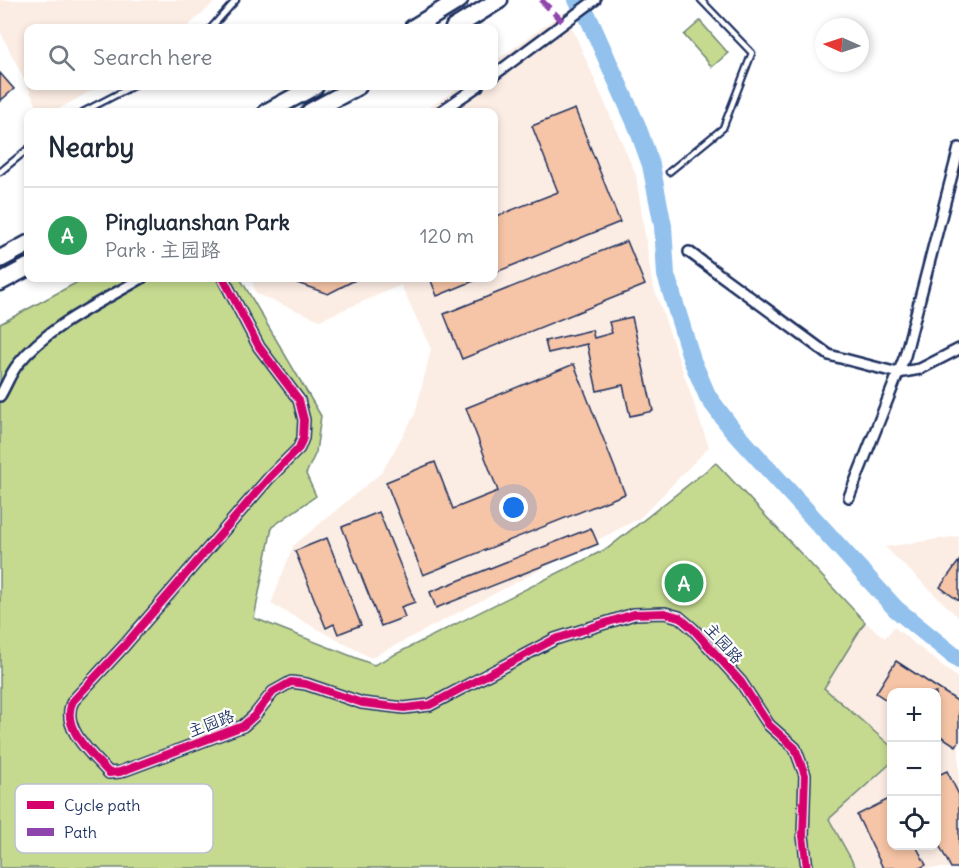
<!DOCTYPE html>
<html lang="en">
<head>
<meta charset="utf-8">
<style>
	body { margin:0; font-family:Delius,"LXGW WenKai TC",sans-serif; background:#f2f2f3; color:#1f2937 }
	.controls { position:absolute; right:18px; bottom:18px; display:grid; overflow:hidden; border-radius:12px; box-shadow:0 3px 9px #0003 }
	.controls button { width:54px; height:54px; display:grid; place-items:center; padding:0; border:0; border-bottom:2px solid #e0e1e3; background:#fff; color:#1f2937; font:30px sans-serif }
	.compass { position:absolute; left:815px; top:18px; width:54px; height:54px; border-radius:50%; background:#fff; box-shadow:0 3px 9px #0003; rotate:273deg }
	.you { position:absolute; left:514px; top:508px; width:21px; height:21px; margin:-15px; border:4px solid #fff; border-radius:50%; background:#1a73e8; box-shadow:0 0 0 9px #1a73e833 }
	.badge { display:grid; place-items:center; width:39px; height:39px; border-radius:50%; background:#1a73e8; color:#fff; font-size:20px; font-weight:700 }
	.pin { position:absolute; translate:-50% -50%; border:3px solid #fff; box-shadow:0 2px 6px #0006 }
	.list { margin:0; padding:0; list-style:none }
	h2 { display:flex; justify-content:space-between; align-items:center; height:78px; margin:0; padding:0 24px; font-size:26px }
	h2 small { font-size:20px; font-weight:400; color:#747a83 }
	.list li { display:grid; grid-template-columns:39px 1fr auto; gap:18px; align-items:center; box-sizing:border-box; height:96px; padding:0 24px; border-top:2px solid #e0e1e3 }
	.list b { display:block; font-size:22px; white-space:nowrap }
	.list p { margin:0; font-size:20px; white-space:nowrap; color:#747a83 }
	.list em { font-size:20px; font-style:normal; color:#747a83 }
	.icon { flex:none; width:33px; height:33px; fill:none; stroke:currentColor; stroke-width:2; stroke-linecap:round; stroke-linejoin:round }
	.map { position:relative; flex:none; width:959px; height:868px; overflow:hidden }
	.search { position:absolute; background:#fff; box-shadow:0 3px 9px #0003; left:24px; top:24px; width:474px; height:66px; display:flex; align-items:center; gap:15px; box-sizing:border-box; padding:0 21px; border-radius:12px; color:#747a83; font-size:22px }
	.panel { position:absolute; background:#fff; box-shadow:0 3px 9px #0003; left:24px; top:108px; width:474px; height:174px; border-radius:12px }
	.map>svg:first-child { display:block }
	.built { fill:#fcede4 }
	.green { fill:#c5da8f; stroke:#708476; stroke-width:1.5 }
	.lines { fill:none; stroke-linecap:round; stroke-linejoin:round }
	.river { stroke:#92c1ed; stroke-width:18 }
	.building { fill:#f6c4a6; stroke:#1b2f5e; stroke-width:1.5 }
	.service-casing { stroke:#1b2f5e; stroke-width:9 }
	.minor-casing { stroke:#1b2f5e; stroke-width:14 }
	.motorway-casing { stroke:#1b2f5e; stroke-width:21 }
	.service { stroke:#fff; stroke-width:4.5 }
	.minor { stroke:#fff; stroke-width:9 }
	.motorway { stroke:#fff; stroke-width:16 }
	.quiet { stroke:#8e44ad; stroke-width:6; stroke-dasharray:12 6; stroke-linecap:butt }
	.cycleway-casing { stroke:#fff; stroke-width:11 }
	.cycleway { stroke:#d6006c; stroke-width:8 }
	.labels { text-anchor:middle; stroke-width:4.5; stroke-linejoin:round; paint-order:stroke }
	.street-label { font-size:16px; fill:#1b2f5e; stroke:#fff }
	.key { fill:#fff; stroke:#bbc1cf; stroke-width:1.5 }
	.key-label { font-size:16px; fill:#1b2f5e }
</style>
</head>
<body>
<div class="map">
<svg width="959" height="868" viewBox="0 0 959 868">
	<rect width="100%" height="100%" fill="#fff"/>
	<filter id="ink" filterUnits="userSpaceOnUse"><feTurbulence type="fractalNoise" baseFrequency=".0167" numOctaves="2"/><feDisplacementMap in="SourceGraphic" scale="12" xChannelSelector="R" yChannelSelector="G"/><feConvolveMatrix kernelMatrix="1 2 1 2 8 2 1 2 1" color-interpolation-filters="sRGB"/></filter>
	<g filter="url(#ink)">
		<g class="built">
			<path d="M0 0H217L186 28H28V86H99L54 112H40L0 31Z"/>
			<path d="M565 11 636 175 652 282 709 447 640 518 371 658 271 604 293 546 382 472 415 414 431 349 401 285 320 320 256 294 251 278H494V112H422L461 86H494V62Z"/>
			<path d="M959 536V618L885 547Z"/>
			<path d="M865 622 885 638 894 627 959 679V868H856L829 819 891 763 892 846H936V692H892L891 746 824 688Z"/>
		</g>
		<g class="green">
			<path d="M700 21 728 53 712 67 684 35Z"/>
			<path d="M85 278H240L321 416 316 452 306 474 316 496 272 527 254 618 374 665 608 548 716 463 865 622 824 688 891 746V763L829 819 856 868H0V324Z"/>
		</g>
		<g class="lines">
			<path class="river" d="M577 0 589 19 637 126 651 165 663 226 666 275 692 360 708 397 732 429 896 609 959 660"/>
		</g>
		<g class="building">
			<path d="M0 73 14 89 0 101Z"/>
			<path d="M575 109 620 222 494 273V217L558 192 532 126Z"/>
			<path d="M627 241 645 285 462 359 444 314Z"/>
			<path d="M283 278H359L328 294Z"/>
			<path d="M430 278H481L437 296Z"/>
			<path d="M632 317 653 411 630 416 623 385 597 391 587 344 548 353 545 341 592 330 594 338 612 333 609 322Z"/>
			<path d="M574 364 625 494 423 575 386 482 435 462 453 509 498 491 466 408Z"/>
			<path d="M379 512 415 602 401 607 405 617 381 626 342 527Z"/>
			<path d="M591 528 598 544 436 608 430 592Z"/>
			<path d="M327 538 361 625 338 634 334 624 326 628 295 551Z"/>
			<path d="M959 561V601L940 587Z"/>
			<path d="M896 661 959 702V741L956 746 936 733V693H891V703L876 693Z"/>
			<path d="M947 771 959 795V868H951L936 839V776Z"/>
			<path d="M891 798V846H916L926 865 920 868H883L857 815Z"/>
		</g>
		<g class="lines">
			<g class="service-casing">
				<g id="service">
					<path d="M211 28 236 0"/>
					<path d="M83 112 133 86"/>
					<path d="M0 172 28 149"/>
					<path d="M669 172 723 128 752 53 701 0"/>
				</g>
			</g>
			<g class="minor-casing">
				<g id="minor">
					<path d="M494 75 595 0"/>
					<path d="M440 112 478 86"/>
					<path d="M689 252 829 355 898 373 920 369 959 349"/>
					<path d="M223 278 259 347 299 400 304 420 303 438 299 448 269 478 124 646 73 701C59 727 93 755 109 773L120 772 243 726 254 716 273 692 291 682 306 684 362 703 404 708 430 705 555 639 634 614 665 613 679 617 693 629 741 682 769 725 795 748 805 775 803 836 807 868"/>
					<path d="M0 396C6 386 10 374 18 364 49 325 100 303 142 278"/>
					<path d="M849 497 905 356 959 148"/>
				</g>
			</g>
			<g class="motorway-casing">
				<g id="motorway">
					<path d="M413 28 459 0"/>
					<path d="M454 28 499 0"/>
					<path d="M267 112 315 86"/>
					<path d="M310 112 358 86"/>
					<path d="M0 259 28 244"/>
					<path d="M0 282 28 267"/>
				</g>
			</g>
			<use href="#service" class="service"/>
			<use href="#minor" class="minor"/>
			<use href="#motorway" class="motorway"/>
			<path class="quiet" d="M541 0 565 24"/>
			<g class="cycleway-casing">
				<path id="cycleway" d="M223 278 259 347 299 400 304 420 303 438 299 448 269 478 124 646 73 701C59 727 93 755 109 773L120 772 243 726 254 716 273 692 291 682 306 684 362 703 404 708 430 705 555 639 634 614 665 613 679 617 693 629 741 682 769 725 795 748 805 775 803 836 807 868"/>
			</g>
			<use href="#cycleway" class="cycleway"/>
		</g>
	</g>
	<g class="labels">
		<g class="street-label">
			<text transform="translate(724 643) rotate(48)" y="6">主园路</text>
			<text transform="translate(211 723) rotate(-21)" y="6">主园路</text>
		</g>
	</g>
	<rect x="15" y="784" width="198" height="69" rx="9" class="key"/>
	<rect x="27" y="801" width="27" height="8" fill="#d6006c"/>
	<rect x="27" y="828" width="27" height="8" fill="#8e44ad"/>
	<g class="key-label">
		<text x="64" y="811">Cycle path</text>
		<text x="64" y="838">Path</text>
	</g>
</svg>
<div class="controls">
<button>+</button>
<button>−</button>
<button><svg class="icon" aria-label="locate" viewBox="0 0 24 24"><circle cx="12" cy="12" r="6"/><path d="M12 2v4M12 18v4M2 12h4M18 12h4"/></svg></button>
</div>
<svg class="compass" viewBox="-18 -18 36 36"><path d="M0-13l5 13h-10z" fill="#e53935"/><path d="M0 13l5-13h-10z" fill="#747a83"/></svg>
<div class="you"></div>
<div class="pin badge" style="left:684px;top:583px;background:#2e9e5b">A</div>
<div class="search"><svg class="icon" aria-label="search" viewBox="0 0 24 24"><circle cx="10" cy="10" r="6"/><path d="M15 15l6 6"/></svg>Search here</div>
<section class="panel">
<h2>Nearby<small></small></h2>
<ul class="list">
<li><span class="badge" style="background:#2e9e5b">A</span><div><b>Pingluanshan Park</b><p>Park · 主园路</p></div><em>120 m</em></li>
</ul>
</section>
</div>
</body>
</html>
